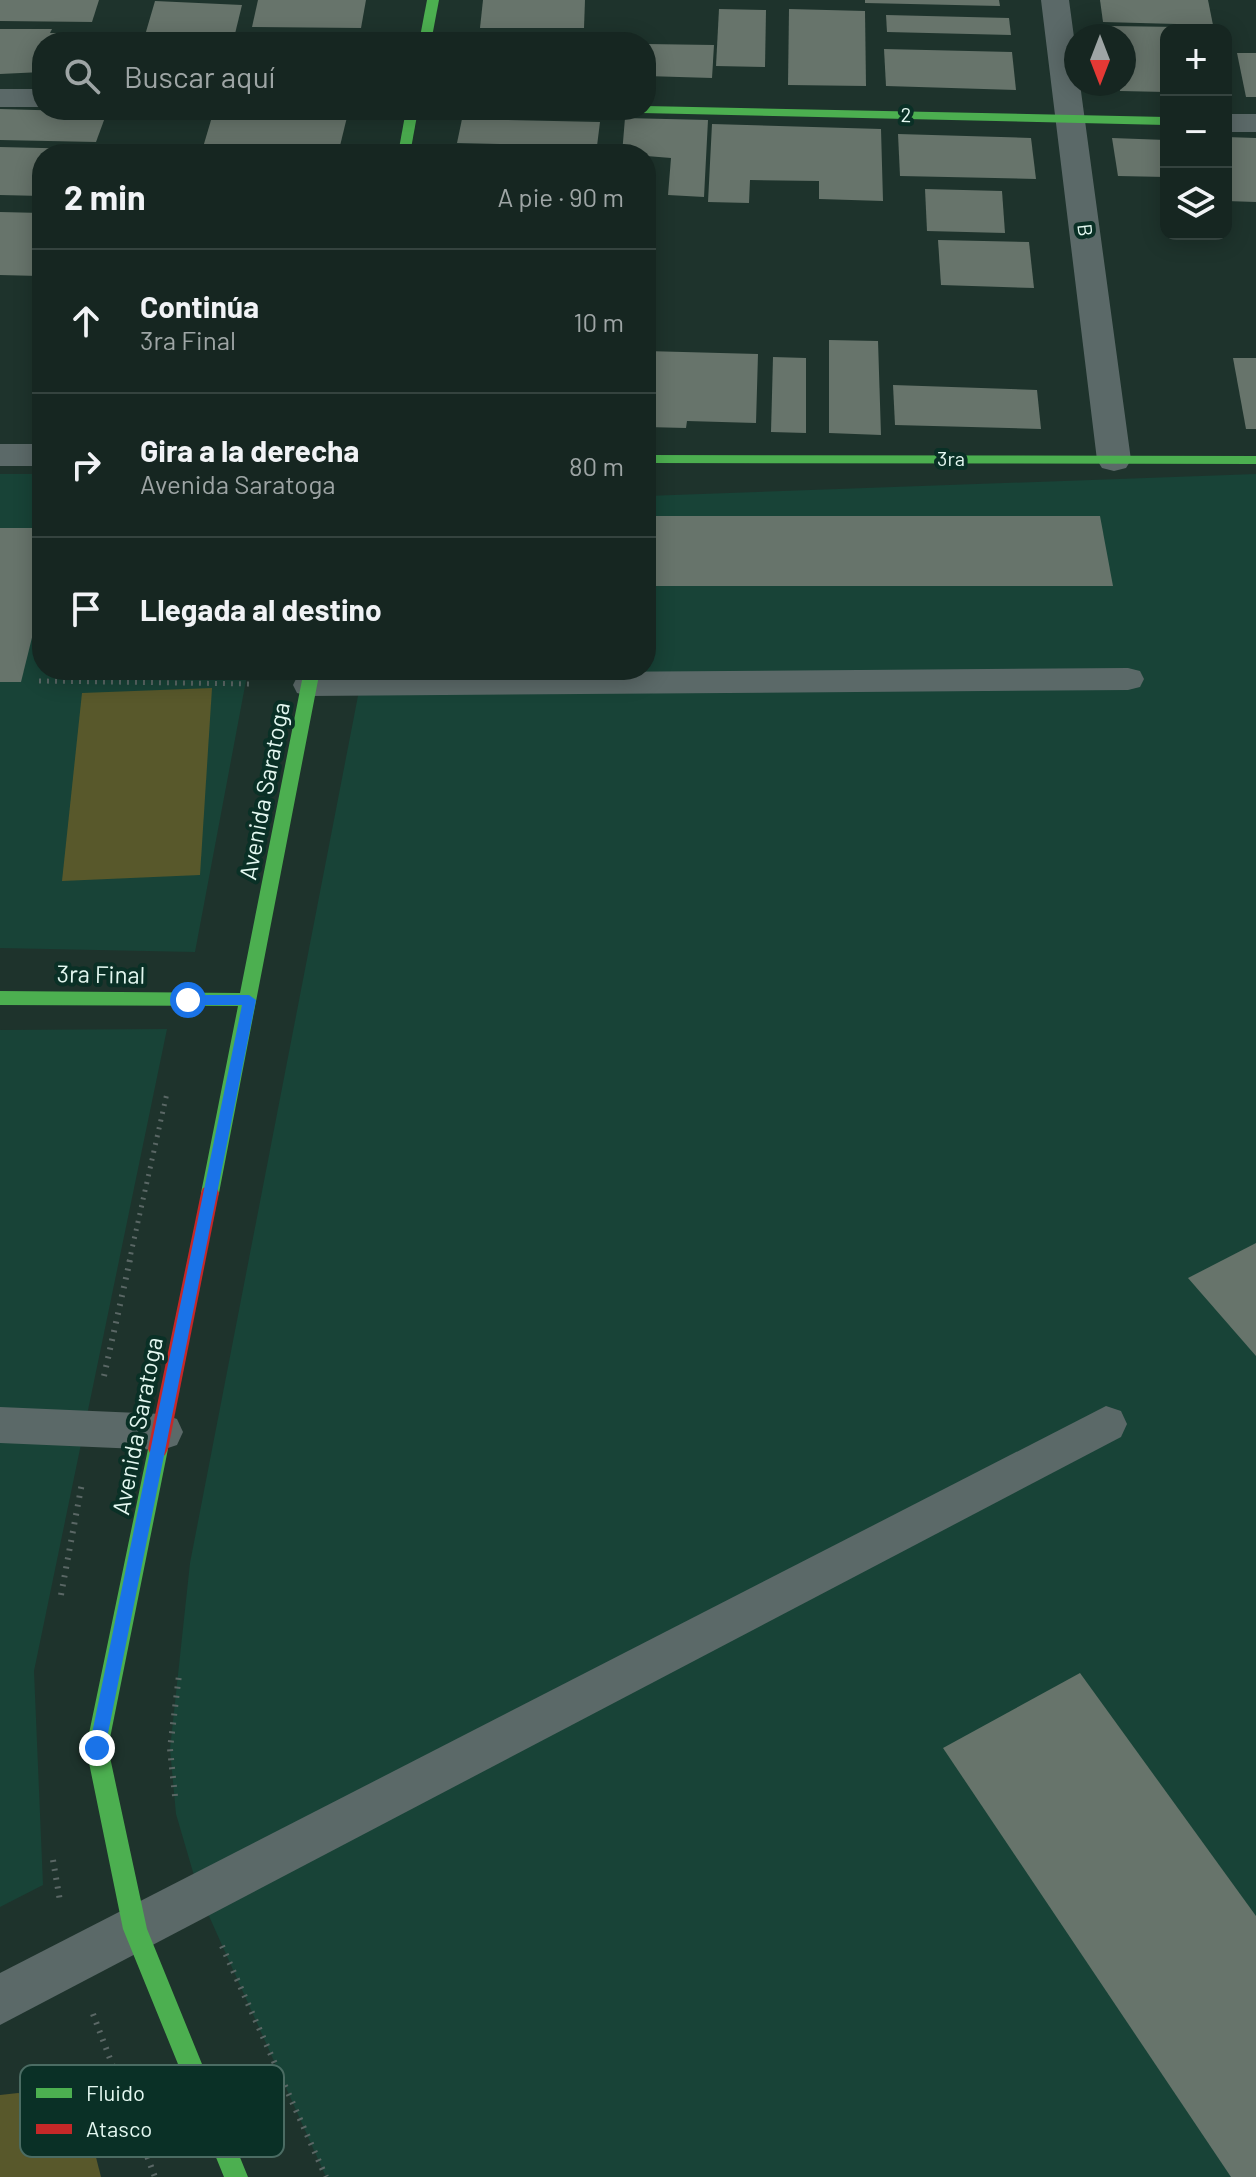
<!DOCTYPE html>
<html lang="es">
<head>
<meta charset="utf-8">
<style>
	body { margin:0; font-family:Barlow,sans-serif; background:#23322e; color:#f1f3f6 }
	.controls { position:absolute; right:24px; top:24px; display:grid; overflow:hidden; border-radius:16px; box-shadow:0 4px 20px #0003 }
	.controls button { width:72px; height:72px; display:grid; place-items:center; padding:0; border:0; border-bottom:2px solid #35433f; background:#162621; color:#f1f3f6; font:40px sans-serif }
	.compass { position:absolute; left:1064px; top:24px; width:72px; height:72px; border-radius:50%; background:#162621; box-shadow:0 4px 20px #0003; rotate:180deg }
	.stop { position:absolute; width:24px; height:24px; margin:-18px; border:6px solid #1a73e8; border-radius:50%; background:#fff }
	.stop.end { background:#1a73e8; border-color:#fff; box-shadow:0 2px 8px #0008 }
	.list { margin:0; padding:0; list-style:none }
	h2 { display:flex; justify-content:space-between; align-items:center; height:104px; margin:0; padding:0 32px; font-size:34px }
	h2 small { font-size:26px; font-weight:400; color:#9ea5a5 }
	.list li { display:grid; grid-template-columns:52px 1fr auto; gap:24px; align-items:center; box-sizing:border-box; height:144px; padding:0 32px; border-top:2px solid #35433f }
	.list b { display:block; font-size:30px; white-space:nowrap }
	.list p { margin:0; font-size:26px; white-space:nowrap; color:#9ea5a5 }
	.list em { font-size:26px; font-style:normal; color:#9ea5a5 }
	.icon { flex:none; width:44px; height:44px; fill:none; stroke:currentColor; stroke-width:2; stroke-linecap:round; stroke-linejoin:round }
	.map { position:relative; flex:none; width:1256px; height:2177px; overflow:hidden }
	.search { position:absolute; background:#162621; box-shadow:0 4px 20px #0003; left:32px; top:32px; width:624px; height:88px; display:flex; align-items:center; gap:20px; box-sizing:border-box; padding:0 28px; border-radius:32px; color:#9ea5a5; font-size:30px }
	.panel { position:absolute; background:#162621; box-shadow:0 4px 20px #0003; left:32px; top:144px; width:624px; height:536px; border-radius:32px }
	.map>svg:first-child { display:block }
	.built { fill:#184337 }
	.green { fill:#58582b }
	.building { fill:#67746b }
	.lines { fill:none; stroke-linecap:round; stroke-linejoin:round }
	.path-far1 { stroke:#5a6765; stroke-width:5; stroke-dasharray:2 6; stroke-linecap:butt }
	.path { stroke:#5a6765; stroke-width:6; stroke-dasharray:2 7; stroke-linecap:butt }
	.lane { fill:#5b6968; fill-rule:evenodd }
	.street { fill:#5b6968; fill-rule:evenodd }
	.fast { fill:#4caf50; fill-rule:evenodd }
	.jam { fill:#c62828; fill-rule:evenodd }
	.route { fill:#1a73e8 }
	.labels { text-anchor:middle; stroke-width:8; stroke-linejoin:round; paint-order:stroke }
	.far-street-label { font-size:20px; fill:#e4f8f1; stroke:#0a3026 }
	.street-label { font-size:24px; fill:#e4f8f1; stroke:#0a3026 }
	.key { fill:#0a3026; stroke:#4b6c63; stroke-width:2 }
	.key-label { font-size:22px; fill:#e4f8f1 }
</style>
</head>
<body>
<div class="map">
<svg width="1256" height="2177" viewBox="0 0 1256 2177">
	<rect width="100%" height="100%" fill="#1e332c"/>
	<g class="built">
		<path d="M0 474H42V670H248L195 952 0 948Z"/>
		<path d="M1256 474V2177H326L200 1896 176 1814 170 1749 190 1563 363 670H646V496Z"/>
		<path d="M167 1029 34 1671 43 1885 0 1907V1030Z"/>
	</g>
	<g class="green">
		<path d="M212 688 200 875 62 881 82 693Z"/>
		<path d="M18 2093 84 2110 101 2177H0V2095Z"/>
	</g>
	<g class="building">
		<path d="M0 0H99L92 22 0 21Z"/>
		<path d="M258 0H366L361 28 252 27Z"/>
		<path d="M483 0H585L584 28H480Z"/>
		<path d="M865 0H999L1000 6 865 3Z"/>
		<path d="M1100 0H1208L1213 25 1103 22Z"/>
		<path d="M155 1 242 5 233 42H143Z"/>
		<path d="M719 9 766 10 765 67 716 66Z"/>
		<path d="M789 9 865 11 866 86 788 85Z"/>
		<path d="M886 15 1009 18 1011 35 887 32Z"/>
		<path d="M1110 26 1179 27V30H1166V92L1120 91 1119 84H1124V36H1112Z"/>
		<path d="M0 29H52L50 33 133 34 131 42H42V72L0 74Z"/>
		<path d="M478 34 571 35 570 42H477Z"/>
		<path d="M646 44 714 45 712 78 646 76Z"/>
		<path d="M884 49 1012 52 1016 90 886 86Z"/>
		<path d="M1237 53H1256V97H1246Z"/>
		<path d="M0 109 107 112 96 142 0 140Z"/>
		<path d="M214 110H231L348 113 338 154H201Z"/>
		<path d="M625 118 708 120 704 197 668 195 671 158 622 154Z"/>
		<path d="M462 119 600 122 597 146 457 143Z"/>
		<path d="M712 124 881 129 883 201 819 199V181L750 180 749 203 708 202Z"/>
		<path d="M898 134 1031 138 1036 179 900 176Z"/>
		<path d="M1226 137 1256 138V202L1226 201Z"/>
		<path d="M1112 138 1166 140V177L1118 176Z"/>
		<path d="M0 147 85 149 83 154H42V196L0 195Z"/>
		<path d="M925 189 1002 191 1005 233 927 231Z"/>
		<path d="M0 212 42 213 39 276 0 275Z"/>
		<path d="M938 240 1029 242 1034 288 941 285Z"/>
		<path d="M829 340 878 341 881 435 829 433Z"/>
		<path d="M646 351 758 354 756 423 687 421 686 428 646 427Z"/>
		<path d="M773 357 806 358V433L771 432Z"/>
		<path d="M1233 358H1256V429H1246Z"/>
		<path d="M893 385 1037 390 1041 429 895 425Z"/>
		<path d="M646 516H1100L1113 586H646Z"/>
		<path d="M0 528H42V597L21 682H0Z"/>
		<path d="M1256 1243V1356L1188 1278Z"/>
		<path d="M1080 1673 1256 1916V2177H1231L943 1748Z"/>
	</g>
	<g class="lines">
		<g class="path-far1">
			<path d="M39 681 253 684"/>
			<path d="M129 1262 167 1093"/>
		</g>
		<g class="path">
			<path d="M104 1376 130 1260"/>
			<path d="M61 1595 82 1483"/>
			<path d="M175 1796 170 1749 179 1675"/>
			<path d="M53 1860 60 1901"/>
			<path d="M222 1946 326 2177"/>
			<path d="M93 2014 155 2177"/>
		</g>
		<g class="lane">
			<path d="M1128 668 1140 671 1144 679 1140 687 1128 690 309 696 297 693 293 685 297 677 309 674Z"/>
			<path d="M1106 1406 1121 1411 1127 1424 1121 1437 0 2025V1973Z"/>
			<path d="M0 1407 162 1414 177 1419 183 1432 177 1445 162 1450 0 1443Z"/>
		</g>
		<g class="street">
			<path d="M1041 0H1069L1076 52V84H1080L1131 460 1126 468 1114 471 1102 468 1097 460Z"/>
			<rect x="0" y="89" width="42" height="18"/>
			<rect x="1226" y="114" width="30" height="18"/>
			<rect x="0" y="444" width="42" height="22"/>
		</g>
		<g class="fast">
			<path d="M427 0H439L431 42H419Z"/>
			<path d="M646 106 1166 117V125L642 113 640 110H646Z"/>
			<path d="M406 110H418L410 154H398Z"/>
			<path d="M646 455 1256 456V464L646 463Z"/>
			<path d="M304 670H320L219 1193 217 1198H203L201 1193 238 1006 0 1005V991L240 993Z"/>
			<path d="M158 1440 165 1443 168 1449 108 1748 147 1929 248 2177H224L123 1929 86 1748 148 1449 151 1443Z"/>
		</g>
		<path class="jam" d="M210 1186 217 1188 219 1193 168 1449 165 1455 158 1458 151 1455 148 1449 201 1193 203 1188Z"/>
	</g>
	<path class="route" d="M188 995H249L256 1000 105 1748 97 1755 89 1748 242 1005H188L181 1000Z"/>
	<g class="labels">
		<g class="far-street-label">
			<text transform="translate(906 115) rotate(1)" y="7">2</text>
			<text transform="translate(1085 230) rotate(83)" y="7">B</text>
			<text x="951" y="466">3ra</text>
		</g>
		<g class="street-label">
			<text transform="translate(265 791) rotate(-79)" y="8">Avenida Saratoga</text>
			<text transform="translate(101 975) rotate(1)" y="8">3ra Final</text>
			<text transform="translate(138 1426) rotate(-79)" y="8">Avenida Saratoga</text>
		</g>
	</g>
	<rect x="20" y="2065" width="264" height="92" rx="12" class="key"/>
	<rect x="36" y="2088" width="36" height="10" fill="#4caf50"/>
	<rect x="36" y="2124" width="36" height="10" fill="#c62828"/>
	<g class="key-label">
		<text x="86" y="2101">Fluido</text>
		<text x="86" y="2137">Atasco</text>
	</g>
</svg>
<div class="controls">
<button>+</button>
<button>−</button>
<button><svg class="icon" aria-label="layers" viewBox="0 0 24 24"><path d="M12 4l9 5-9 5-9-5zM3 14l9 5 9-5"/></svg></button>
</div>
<svg class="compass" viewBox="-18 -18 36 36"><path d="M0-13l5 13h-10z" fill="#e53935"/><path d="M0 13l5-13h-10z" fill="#9ea5a5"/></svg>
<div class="stop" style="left:188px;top:1000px"></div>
<div class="stop end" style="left:97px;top:1748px"></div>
<div class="search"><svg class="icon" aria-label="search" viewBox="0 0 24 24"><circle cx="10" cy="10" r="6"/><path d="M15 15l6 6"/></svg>Buscar aquí</div>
<section class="panel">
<h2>2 min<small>A pie · 90 m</small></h2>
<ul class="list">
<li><svg class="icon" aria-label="ahead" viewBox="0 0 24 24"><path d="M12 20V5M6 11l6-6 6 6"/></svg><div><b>Continúa</b><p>3ra Final</p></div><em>10 m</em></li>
<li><svg class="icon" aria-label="right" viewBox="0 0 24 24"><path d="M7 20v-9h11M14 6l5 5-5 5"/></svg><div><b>Gira a la derecha</b><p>Avenida Saratoga</p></div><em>80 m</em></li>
<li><svg class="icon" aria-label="arrive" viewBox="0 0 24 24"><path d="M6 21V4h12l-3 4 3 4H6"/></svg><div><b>Llegada al destino</b></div></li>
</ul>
</section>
</div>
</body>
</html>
